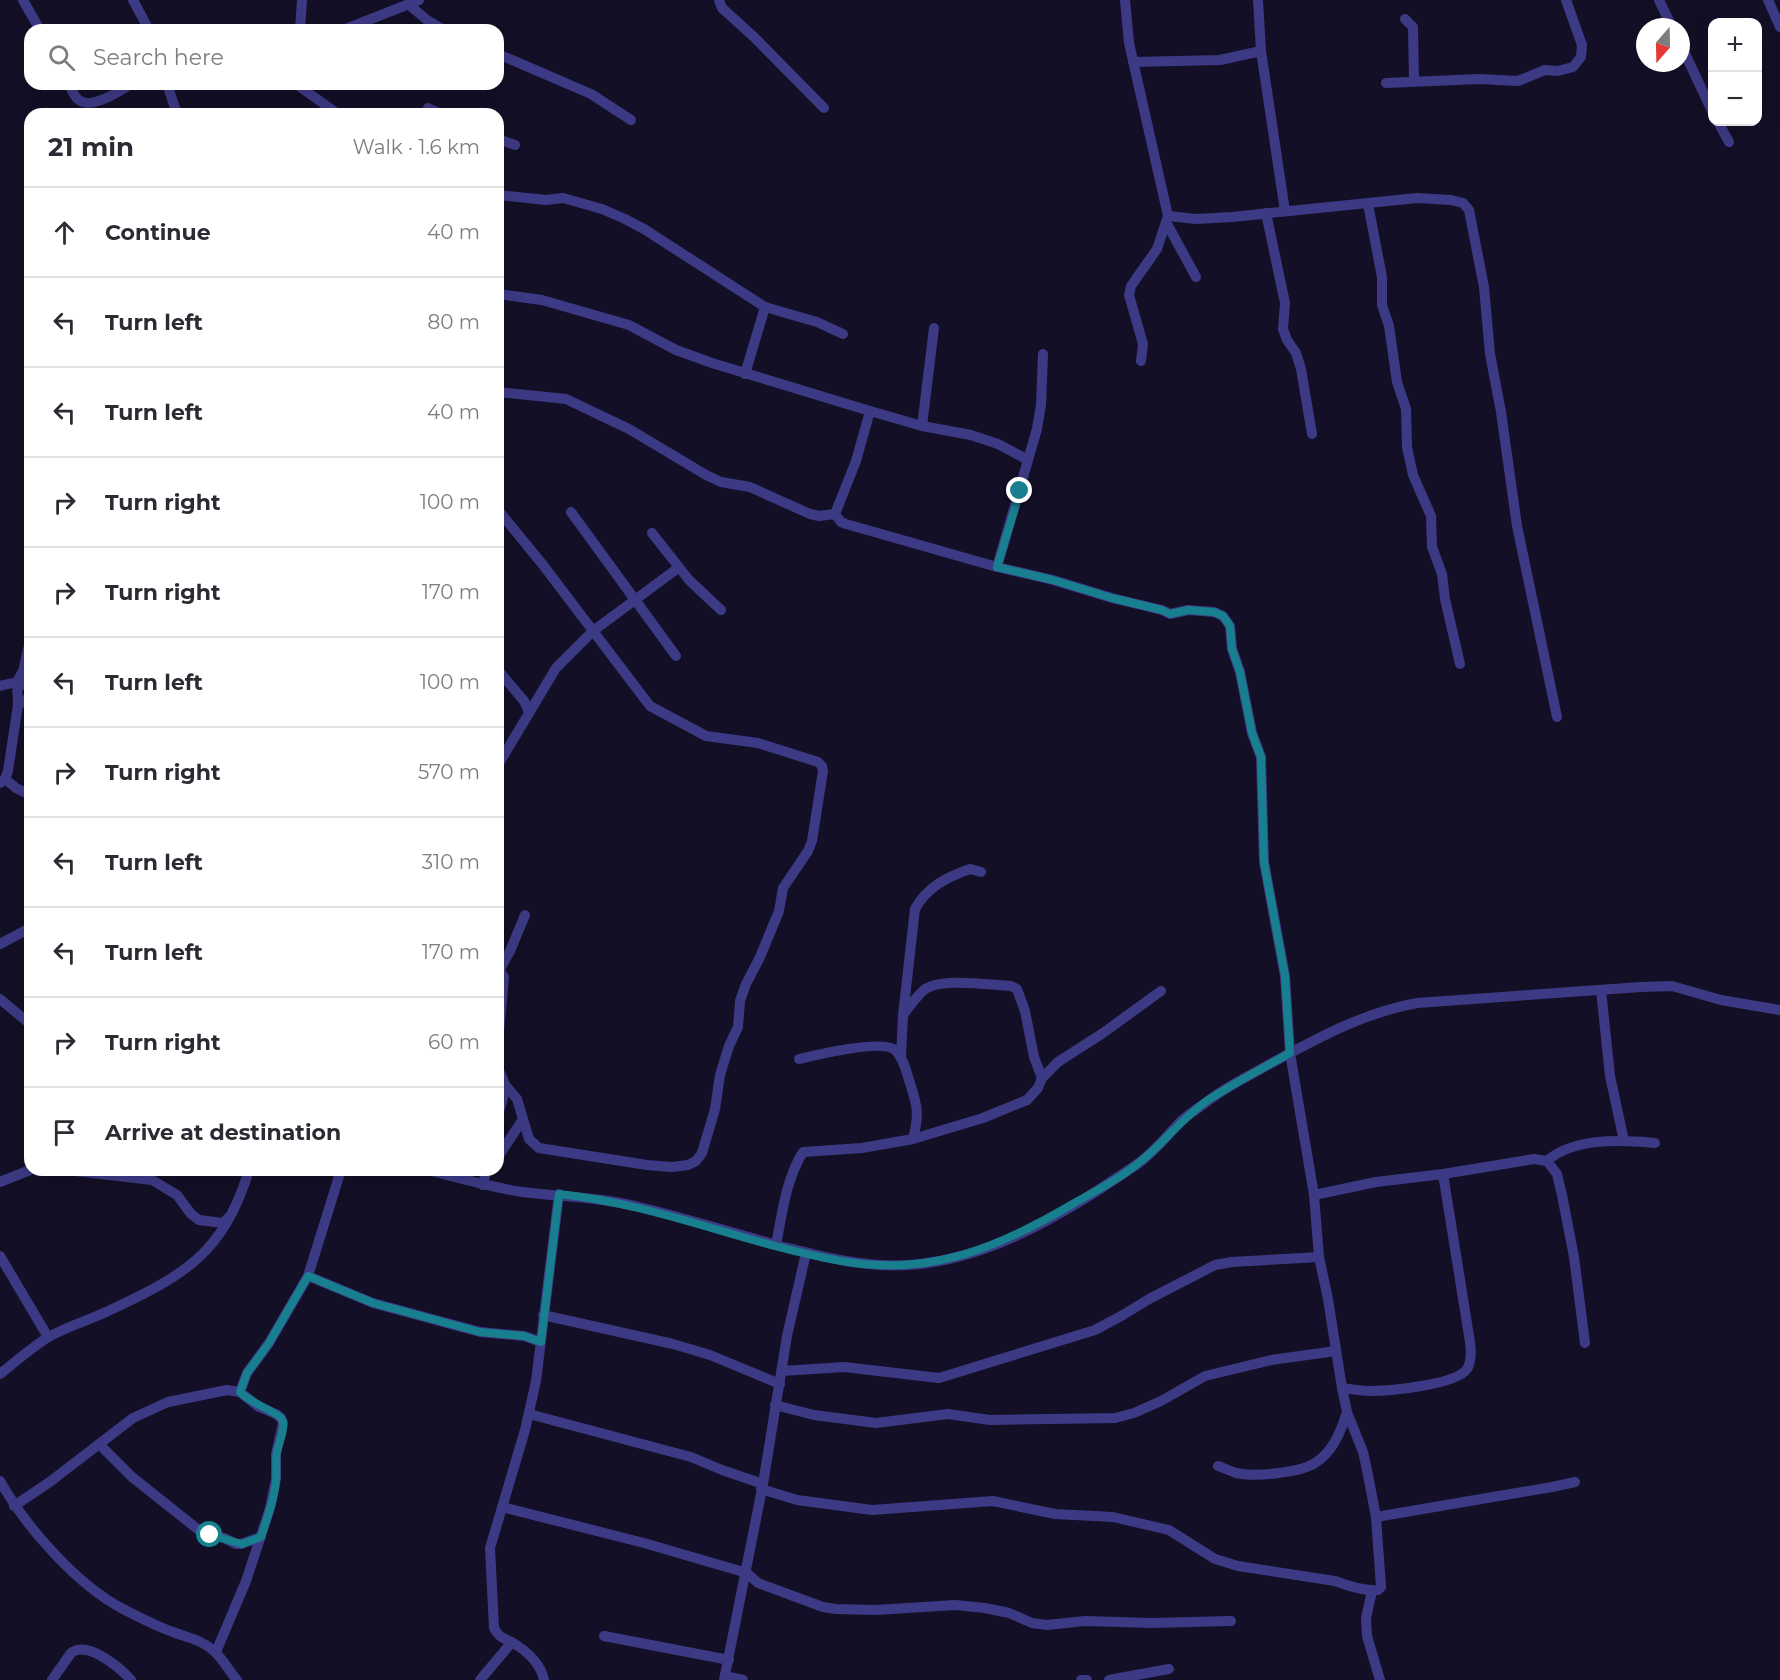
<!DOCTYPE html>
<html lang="en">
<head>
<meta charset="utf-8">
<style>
	body { margin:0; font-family:Montserrat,sans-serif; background:#f2f2f3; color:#2b2b33 }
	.controls { position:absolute; right:18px; top:18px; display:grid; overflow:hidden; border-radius:12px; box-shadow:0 6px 24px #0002 }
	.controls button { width:54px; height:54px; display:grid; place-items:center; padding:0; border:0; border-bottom:2px solid #e1e1e2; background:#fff; color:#2b2b33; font:30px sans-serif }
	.compass { position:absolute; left:1636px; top:18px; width:54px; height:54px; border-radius:50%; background:#fff; box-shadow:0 6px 24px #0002; rotate:200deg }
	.stop { position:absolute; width:18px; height:18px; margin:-14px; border:4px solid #187f8f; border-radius:50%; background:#fff }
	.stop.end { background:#187f8f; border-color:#fff; box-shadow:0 2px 6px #0008 }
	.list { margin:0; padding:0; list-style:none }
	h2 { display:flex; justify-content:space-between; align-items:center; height:78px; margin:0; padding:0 24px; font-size:26px }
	h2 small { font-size:20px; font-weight:400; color:#7c7c81 }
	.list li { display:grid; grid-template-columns:39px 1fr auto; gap:18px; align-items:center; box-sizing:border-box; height:90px; padding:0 24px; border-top:2px solid #e1e1e2 }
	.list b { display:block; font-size:22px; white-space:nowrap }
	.list em { font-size:20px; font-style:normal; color:#7c7c81 }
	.icon { flex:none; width:33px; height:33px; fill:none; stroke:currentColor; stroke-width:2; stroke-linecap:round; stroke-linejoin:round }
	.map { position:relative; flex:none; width:1780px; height:1680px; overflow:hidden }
	.search { position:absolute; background:#fff; box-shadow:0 6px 24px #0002; left:24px; top:24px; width:480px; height:66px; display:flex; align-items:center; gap:15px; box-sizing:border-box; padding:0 21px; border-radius:18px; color:#7c7c81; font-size:22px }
	.panel { position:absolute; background:#fff; box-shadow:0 6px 24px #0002; left:24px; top:108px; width:480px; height:1068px; border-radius:18px }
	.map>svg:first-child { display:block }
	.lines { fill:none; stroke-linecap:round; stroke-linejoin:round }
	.minor { stroke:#3d3a85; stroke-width:10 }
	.route { stroke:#187f8f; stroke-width:8 }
</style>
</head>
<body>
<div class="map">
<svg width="1780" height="1680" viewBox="0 0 1780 1680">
	<rect width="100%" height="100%" fill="#130f26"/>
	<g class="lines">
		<g class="minor">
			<path d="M23 0 40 30"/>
			<path d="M133 0 149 30"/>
			<path d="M719 0 722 8 754 37 824 108"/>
			<path d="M1125 0 1129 43 1168 216 1157 249 1131 286 1129 295 1143 344 1141 361"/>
			<path d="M1659 0 1672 27"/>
			<path d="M1768 0 1780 27"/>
			<path d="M408 4 427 20 444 30"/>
			<path d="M1405 19 1413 27 1414 81"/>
			<path d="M300 30 302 0"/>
			<path d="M343 30 419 0"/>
			<path d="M1681 45 1712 111"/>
			<path d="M1261 51 1285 211"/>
			<path d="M498 54 591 94 631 120"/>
			<path d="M1133 62 1220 60 1261 51 1258 0"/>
			<path d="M1386 83 1480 79 1518 81 1545 70 1558 71 1573 67 1581 57 1582 45 1566 0"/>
			<path d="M69 84C71 89 74 97 79 100 91 110 120 91 131 84"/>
			<path d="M167 84 177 114"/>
			<path d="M296 84 338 114"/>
			<path d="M428 108 441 114"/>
			<path d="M1718 122 1729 142"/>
			<path d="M498 139 515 145"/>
			<path d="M498 195 546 200 563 198 602 209 625 219 644 229 765 307 817 322 843 334"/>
			<path d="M1368 204 1382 277V305L1389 326 1397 382 1406 409 1407 447 1413 475 1431 516 1432 547 1442 574 1445 599 1460 664"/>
			<path d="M1266 213 1285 303 1283 329 1287 340 1296 353 1301 369 1312 434"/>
			<path d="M1168 216 1196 219 1232 217 1417 198 1451 200 1463 203 1469 210 1484 287 1490 354 1501 412 1517 526 1557 717"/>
			<path d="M1166 222 1196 277"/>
			<path d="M498 294 542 300 629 325 676 350 712 363 870 411 856 461 835 514 841 522 846 524 997 567 1053 580 1112 598 1162 610 1170 614 1188 610 1214 612 1223 616 1230 626 1232 649 1240 672 1252 733 1261 757 1264 862 1285 976 1290 1053 1314 1195 1319 1257 1328 1299 1342 1388 1347 1412 1363 1452 1367 1470 1376 1517 1381 1587 1378 1590C1365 1591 1348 1586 1335 1581L1238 1566 1215 1559 1169 1530 1113 1517 1055 1514 993 1501 872 1510 797 1500 761 1489"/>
			<path d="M745 374 765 307"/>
			<path d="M498 392 566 399 629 429 706 475 721 482 750 487 810 514 819 516 835 514"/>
			<path d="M870 411 922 426 971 435 998 444 1028 460"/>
			<path d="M922 426 934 328"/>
			<path d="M498 510 543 565 650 706 706 736 758 743 818 762 822 766 823 771 812 841 808 851 783 888 779 911 760 957 746 984 740 1001 738 1027 729 1046 720 1075 715 1109 702 1153 696 1161 688 1165 672 1167 647 1165 539 1148 529 1139 517 1099 506 1086"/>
			<path d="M571 512 676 656"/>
			<path d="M652 533 689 580 721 610"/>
			<path d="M997 567 1037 429 1041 405 1043 354"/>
			<path d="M498 670 524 701 529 712"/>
			<path d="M0 686 17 682 30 687"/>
			<path d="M18 705 30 697"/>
			<path d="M498 765 556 668 593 631 678 568"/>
			<path d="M5 779 16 788 30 795"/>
			<path d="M0 783 5 779 8 771 18 705 17 682 23 671 30 640"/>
			<path d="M0 944 30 928"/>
			<path d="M498 968 504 977 498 1043"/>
			<path d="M500 969 510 951 525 915"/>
			<path d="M1601 990 1610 1076 1624 1141"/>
			<path d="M0 999 30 1024"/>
			<path d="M903 1015C909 1007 916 997 924 990 940 977 990 985 1011 986L1017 989 1025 1011 1034 1057 1042 1078"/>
			<path d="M901 1057 903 1015 915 909C927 887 947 877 970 869L981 872"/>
			<path d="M799 1059C816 1055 883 1039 895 1050 903 1057 906 1070 909 1080 917 1105 920 1112 913 1139"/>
			<path d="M498 1070C510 1086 503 1097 498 1115"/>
			<path d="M498 1157 523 1119"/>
			<path d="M1547 1161C1574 1137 1622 1140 1655 1143"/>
			<path d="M67 1170 152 1180 177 1195 191 1214 199 1220 223 1223 229 1217"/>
			<path d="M428 1170C459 1178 490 1187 522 1192 561 1197 600 1197 639 1207 686 1218 733 1233 780 1246 812 1254 846 1263 880 1265 974 1271 1061 1216 1136 1165 1154 1153 1167 1135 1182 1120 1189 1114 1197 1109 1204 1104 1223 1088 1247 1077 1268 1065 1316 1039 1362 1013 1417 1003L1641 987 1672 986 1721 1000 1780 1010"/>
			<path d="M0 1182 30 1170"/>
			<path d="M483 1185 486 1170"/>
			<path d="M1314 1195 1376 1182 1443 1174 1534 1159 1547 1161 1557 1174 1562 1195 1574 1257 1585 1343"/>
			<path d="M776 1245C782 1214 786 1179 803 1152L862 1148 913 1139 983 1118 1027 1100 1038 1088 1042 1078 1058 1062 1103 1033 1161 991"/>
			<path d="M0 1256 48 1337"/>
			<path d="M308 1276 373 1303 480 1332 524 1336 541 1342"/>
			<path d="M543 1315 673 1344 710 1355 780 1384"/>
			<path d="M782 1371 844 1367 939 1378 1095 1330 1123 1315 1149 1299 1215 1265 1232 1262 1319 1257"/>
			<path d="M0 1374C15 1362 31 1348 47 1338 65 1327 87 1321 106 1312 183 1276 223 1255 249 1170"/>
			<path d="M1342 1388C1351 1389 1360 1391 1370 1391 1389 1391 1456 1385 1467 1369 1472 1361 1471 1350 1470 1342L1443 1174"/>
			<path d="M240 1392 247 1373 269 1343 308 1276 341 1170"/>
			<path d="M775 1405 814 1415 876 1423 948 1414 990 1420 1115 1418 1134 1413 1161 1401 1205 1376 1271 1360 1336 1351"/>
			<path d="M529 1414 691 1457 722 1470 763 1484"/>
			<path d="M99 1444 132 1477 200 1531 224 1538 236 1544H241L261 1537"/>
			<path d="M1218 1466C1224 1468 1230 1471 1236 1473 1255 1477 1299 1473 1315 1463 1333 1452 1341 1431 1347 1412"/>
			<path d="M0 1481C25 1526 77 1585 123 1609 139 1617 156 1626 173 1632 188 1638 202 1640 214 1651 223 1659 229 1671 237 1680"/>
			<path d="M14 1506 51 1481 133 1418 168 1402 227 1390 240 1392 259 1407 276 1414 281 1418 283 1423 276 1454V1479L270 1508 246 1581 216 1652"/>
			<path d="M502 1507 644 1543 747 1573 758 1583 823 1607 836 1609 876 1610 955 1605 985 1608 1009 1613 1032 1623 1047 1625 1085 1621 1151 1623 1231 1621"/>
			<path d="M1376 1517 1552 1487 1575 1482"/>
			<path d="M1372 1591 1366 1618 1367 1636 1380 1680"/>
			<path d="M604 1636 729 1660"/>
			<path d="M725 1676 743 1680"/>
			<path d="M52 1680 71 1653C88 1640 120 1668 131 1680"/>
			<path d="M480 1680 512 1642"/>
			<path d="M544 1680C541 1664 527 1651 513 1643 504 1638 499 1638 494 1628L490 1548 525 1430 536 1381 559 1194"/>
			<path d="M724 1680 763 1484 787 1336 806 1253"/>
			<path d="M1081 1680H1087"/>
			<path d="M1109 1680 1169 1669"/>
		</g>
	</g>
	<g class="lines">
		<path class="route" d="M210 1535 242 1544 261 1537C267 1518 275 1498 276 1479 277 1469 275 1460 277 1451 279 1443 286 1427 282 1419 279 1413 250 1403 240 1392L247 1373 269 1343 308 1276 373 1303 480 1332 524 1336 541 1342 559 1194C657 1204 745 1244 841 1261 932 1277 1000 1247 1076 1202 1098 1190 1122 1177 1141 1161 1165 1142 1183 1117 1208 1100 1234 1083 1263 1068 1290 1053L1285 976 1264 862 1261 757 1252 733 1240 672 1232 649 1230 626 1223 616 1214 612 1188 610 1170 614 1162 610 1112 598 1053 580 997 567 1020 491"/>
	</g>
</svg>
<div class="controls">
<button>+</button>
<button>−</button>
</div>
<svg class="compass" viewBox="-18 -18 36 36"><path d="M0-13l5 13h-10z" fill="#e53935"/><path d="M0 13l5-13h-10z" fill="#7c7c81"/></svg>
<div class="stop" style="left:210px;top:1535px"></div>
<div class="stop end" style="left:1020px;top:491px"></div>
<div class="search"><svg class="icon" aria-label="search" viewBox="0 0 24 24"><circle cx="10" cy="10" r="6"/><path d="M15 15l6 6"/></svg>Search here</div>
<section class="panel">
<h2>21 min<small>Walk · 1.6 km</small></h2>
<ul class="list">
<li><svg class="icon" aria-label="ahead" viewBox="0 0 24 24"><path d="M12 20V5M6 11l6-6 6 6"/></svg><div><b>Continue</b></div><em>40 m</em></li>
<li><svg class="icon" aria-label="left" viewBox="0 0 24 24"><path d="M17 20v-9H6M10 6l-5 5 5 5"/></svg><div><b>Turn left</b></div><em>80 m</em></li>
<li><svg class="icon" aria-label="left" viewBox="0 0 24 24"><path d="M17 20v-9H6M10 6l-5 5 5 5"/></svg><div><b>Turn left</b></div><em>40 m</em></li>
<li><svg class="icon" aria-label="right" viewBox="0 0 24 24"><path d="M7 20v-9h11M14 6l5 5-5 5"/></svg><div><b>Turn right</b></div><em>100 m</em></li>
<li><svg class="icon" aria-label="right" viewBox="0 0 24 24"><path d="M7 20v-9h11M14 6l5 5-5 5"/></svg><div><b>Turn right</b></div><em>170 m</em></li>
<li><svg class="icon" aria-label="left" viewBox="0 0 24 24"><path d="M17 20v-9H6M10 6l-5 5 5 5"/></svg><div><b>Turn left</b></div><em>100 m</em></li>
<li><svg class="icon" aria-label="right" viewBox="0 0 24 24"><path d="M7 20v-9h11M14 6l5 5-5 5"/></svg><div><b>Turn right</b></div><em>570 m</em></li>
<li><svg class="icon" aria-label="left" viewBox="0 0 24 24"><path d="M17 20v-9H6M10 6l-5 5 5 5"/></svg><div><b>Turn left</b></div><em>310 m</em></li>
<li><svg class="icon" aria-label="left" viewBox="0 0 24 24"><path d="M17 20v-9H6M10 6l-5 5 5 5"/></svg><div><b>Turn left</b></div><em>170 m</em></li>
<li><svg class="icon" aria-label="right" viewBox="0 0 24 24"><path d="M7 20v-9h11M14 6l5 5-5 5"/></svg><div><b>Turn right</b></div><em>60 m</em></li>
<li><svg class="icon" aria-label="arrive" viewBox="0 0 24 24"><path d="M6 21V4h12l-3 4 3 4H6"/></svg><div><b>Arrive at destination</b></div></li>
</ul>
</section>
</div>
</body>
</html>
